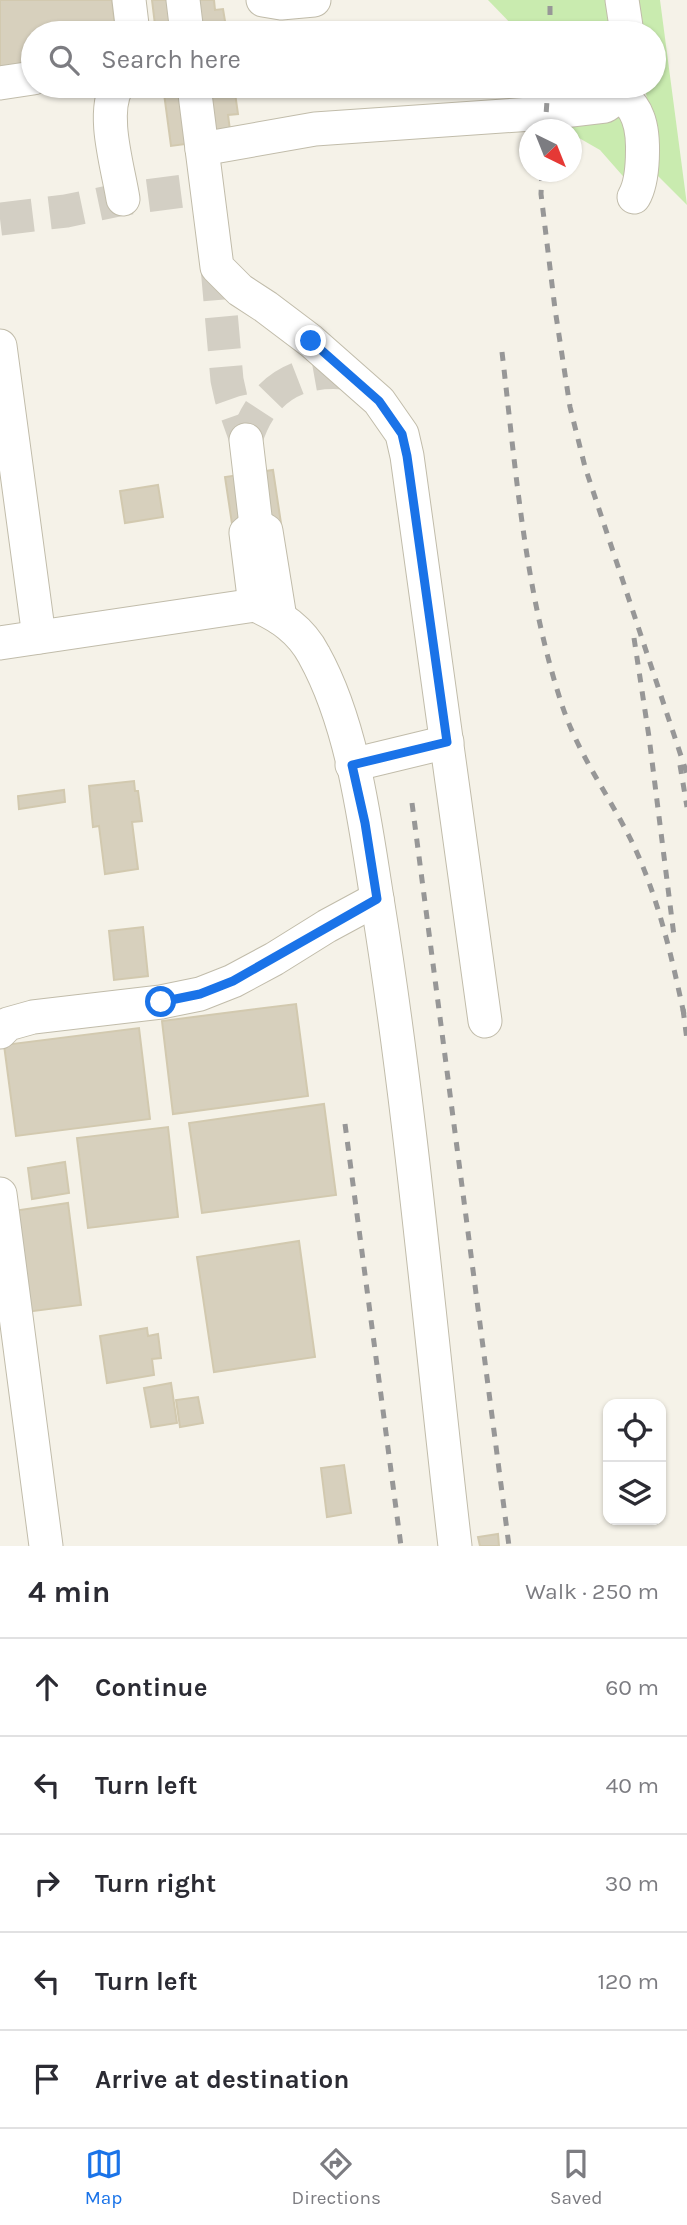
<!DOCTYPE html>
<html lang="en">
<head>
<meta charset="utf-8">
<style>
	body { margin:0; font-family:Karla,sans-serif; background:#f7f7f7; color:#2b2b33 }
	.controls { position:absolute; right:21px; bottom:21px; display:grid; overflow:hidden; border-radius:14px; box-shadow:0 2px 5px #0004 }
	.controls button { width:63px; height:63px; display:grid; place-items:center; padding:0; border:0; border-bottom:2px solid #e1e1e2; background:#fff; color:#2b2b33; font:35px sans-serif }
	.compass { position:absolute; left:519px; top:119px; width:63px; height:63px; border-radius:50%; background:#fff; box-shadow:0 2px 5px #0004; rotate:137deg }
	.stop { position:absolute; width:21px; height:21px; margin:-16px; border:5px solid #1a73e8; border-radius:50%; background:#fff }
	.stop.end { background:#1a73e8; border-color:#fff; box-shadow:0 2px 7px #0008 }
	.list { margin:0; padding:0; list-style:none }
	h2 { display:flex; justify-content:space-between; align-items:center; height:91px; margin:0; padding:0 28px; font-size:30px }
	h2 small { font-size:23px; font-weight:400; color:#7c7c81 }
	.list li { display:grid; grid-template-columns:46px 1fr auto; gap:21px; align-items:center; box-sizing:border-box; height:98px; padding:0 28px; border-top:2px solid #e1e1e2 }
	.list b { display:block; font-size:26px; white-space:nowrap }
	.list em { font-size:23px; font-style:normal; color:#7c7c81 }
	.icon { flex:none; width:38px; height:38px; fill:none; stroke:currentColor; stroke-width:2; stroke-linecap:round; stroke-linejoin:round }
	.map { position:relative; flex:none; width:687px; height:1546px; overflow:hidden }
	.search { position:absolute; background:#fff; box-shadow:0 2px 5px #0004; left:21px; right:21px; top:21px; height:77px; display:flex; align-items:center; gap:18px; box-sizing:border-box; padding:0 24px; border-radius:38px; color:#7c7c81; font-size:26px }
	.sheet { height:581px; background:#fff }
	nav { display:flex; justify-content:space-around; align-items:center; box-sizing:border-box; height:98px; border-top:2px solid #e1e1e2; background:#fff; font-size:19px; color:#7c7c81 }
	nav a { display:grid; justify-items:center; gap:4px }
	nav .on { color:#1a73e8 }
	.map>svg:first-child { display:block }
	.green { fill:#c9ebaf }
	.building { fill:#d7d0bd; stroke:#d2c9af; stroke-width:2 }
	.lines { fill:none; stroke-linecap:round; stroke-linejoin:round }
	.minor-tunnel { stroke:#d3cfc4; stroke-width:33; stroke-dasharray:33 17; stroke-linecap:butt }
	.minor-casing { stroke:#c1bcaa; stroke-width:35 }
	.minor { stroke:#fff; stroke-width:33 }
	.rail { stroke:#979797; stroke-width:5; stroke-dasharray:9 9; stroke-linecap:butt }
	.route { stroke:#1a73e8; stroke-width:9 }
</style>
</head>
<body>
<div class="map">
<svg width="687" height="1546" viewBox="0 0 687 1546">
	<rect width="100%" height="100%" fill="#f5f2e8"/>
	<g class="green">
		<path d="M488 0H617L621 33H520Z"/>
		<path d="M631 0H660L687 205 658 176 645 86H654V33H637Z"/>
		<path d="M616 114 628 123 629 183 600 150 572 134V130L563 129 555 126Z"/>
	</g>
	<g class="building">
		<path d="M0 0H112L116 33H33V67L0 72Z"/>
		<path d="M152 0H214L215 10 223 9 227 33H156Z"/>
		<path d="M163 86H234L238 114 228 115 231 138 171 146Z"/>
		<path d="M273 470 282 530 234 537 225 477Z"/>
		<path d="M158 485 163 517 125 523 120 491Z"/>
		<path d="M134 781 135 791H138L142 821 132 822 138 869 105 874 99 826 93 827 89 786Z"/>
		<path d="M64 790 65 802 19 809 18 796Z"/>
		<path d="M143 927 148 976 114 980 109 931Z"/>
		<path d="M296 1004 308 1096 173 1114 162 1021Z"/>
		<path d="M139 1028 150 1119 16 1136 4 1045Z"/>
		<path d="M324 1104 336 1195 202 1213 189 1123Z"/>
		<path d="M168 1127 178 1217 88 1228 77 1138Z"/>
		<path d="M65 1162 69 1193 32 1199 28 1168Z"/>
		<path d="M68 1203 81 1305 26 1312 13 1211Z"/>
		<path d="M299 1241 315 1357 214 1372 197 1257Z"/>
		<path d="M147 1328 148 1336 158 1334 161 1358 152 1359 154 1375 107 1383 100 1336Z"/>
		<path d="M171 1383 177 1423 151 1427 144 1388Z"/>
		<path d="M198 1397 203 1423 180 1427 176 1400Z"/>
		<path d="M344 1465 351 1513 327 1517 321 1468Z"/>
		<path d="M498 1534 499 1546H480L478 1537Z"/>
	</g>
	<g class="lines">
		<g class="minor-tunnel">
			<path d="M0 219 66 211 123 199 207 188"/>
			<path d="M217 267 227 380 231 398 246 440"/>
			<path d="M246 440C261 392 294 369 344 373"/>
		</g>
		<g class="minor-casing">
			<g id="minor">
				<path d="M129 0 133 33"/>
				<path d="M183 0 187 33"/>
				<path d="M263 0 281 3 314 0"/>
				<path d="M622 0 627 33"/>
				<path d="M0 83 33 78"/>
				<path d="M117 86C101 114 118 167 123 199"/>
				<path d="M194 86 217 267 240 290 266 307 311 341 379 401 402 434 407 456 485 1021"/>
				<path d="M621 95C628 101 635 109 638 118 645 136 644 180 634 197"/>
				<path d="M202 149 315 129 546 113 605 106 621 95 626 86"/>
				<path d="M0 346 39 637"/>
				<path d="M246 440 256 525"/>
				<path d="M255 605 246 533 256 525 266 531 280 618"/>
				<path d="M0 643 255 605C280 616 301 630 314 655 354 727 365 825 378 905 412 1117 430 1332 455 1546"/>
				<path d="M352 765 447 742"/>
				<path d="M0 1032 8 1024 33 1017 161 1002 200 994 233 981 274 959 327 926 377 899"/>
				<path d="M0 1194 46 1546"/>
			</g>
		</g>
		<use href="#minor" class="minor"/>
		<g class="rail">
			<path d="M550 33V0"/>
			<path d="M545 130 548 86"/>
			<path d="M542 172 541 194 555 309 570 407 585 467 687 774"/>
			<path d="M502 352C516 471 525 595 563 708 581 761 616 805 638 855 661 908 673 963 685 1019"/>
			<path d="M634 638 649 737 674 936"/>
			<path d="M680 765 687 807"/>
			<path d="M412 803 509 1546"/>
			<path d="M683 1009 687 1040"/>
			<path d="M345 1124 401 1546"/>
		</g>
	</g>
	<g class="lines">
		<path class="route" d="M161 1002 200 994 233 981 377 899 365 823 352 765 447 742 407 456 402 434 379 401 311 341"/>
	</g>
</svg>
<div class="controls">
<button><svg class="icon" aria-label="locate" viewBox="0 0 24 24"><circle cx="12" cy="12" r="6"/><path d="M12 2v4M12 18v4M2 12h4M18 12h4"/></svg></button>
<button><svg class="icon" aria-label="layers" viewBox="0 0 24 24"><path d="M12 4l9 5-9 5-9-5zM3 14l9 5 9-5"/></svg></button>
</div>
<svg class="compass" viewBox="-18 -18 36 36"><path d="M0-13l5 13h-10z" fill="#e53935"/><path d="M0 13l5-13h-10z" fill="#7c7c81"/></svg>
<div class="stop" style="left:161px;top:1002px"></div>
<div class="stop end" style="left:311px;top:341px"></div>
<div class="search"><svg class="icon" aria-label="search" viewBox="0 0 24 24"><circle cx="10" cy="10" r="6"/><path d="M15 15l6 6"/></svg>Search here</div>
</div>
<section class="sheet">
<h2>4 min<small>Walk · 250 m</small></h2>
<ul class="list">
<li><svg class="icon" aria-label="ahead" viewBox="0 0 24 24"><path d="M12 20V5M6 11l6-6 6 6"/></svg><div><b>Continue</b></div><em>60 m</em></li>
<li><svg class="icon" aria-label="left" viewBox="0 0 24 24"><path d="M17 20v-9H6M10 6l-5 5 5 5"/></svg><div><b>Turn left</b></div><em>40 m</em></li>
<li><svg class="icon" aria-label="right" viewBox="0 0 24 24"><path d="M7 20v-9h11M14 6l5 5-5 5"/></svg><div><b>Turn right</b></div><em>30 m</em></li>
<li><svg class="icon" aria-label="left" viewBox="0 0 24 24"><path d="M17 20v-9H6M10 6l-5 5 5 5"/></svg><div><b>Turn left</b></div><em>120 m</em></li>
<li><svg class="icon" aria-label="arrive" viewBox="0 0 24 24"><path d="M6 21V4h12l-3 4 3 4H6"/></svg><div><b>Arrive at destination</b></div></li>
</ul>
</section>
<nav>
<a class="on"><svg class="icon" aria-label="map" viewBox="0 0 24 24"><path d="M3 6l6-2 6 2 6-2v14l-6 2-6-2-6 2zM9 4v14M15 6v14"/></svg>Map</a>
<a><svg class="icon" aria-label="directions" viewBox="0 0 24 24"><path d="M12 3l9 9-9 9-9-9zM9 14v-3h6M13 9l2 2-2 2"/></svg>Directions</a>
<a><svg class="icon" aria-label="saved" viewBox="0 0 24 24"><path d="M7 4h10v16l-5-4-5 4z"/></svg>Saved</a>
</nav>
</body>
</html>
